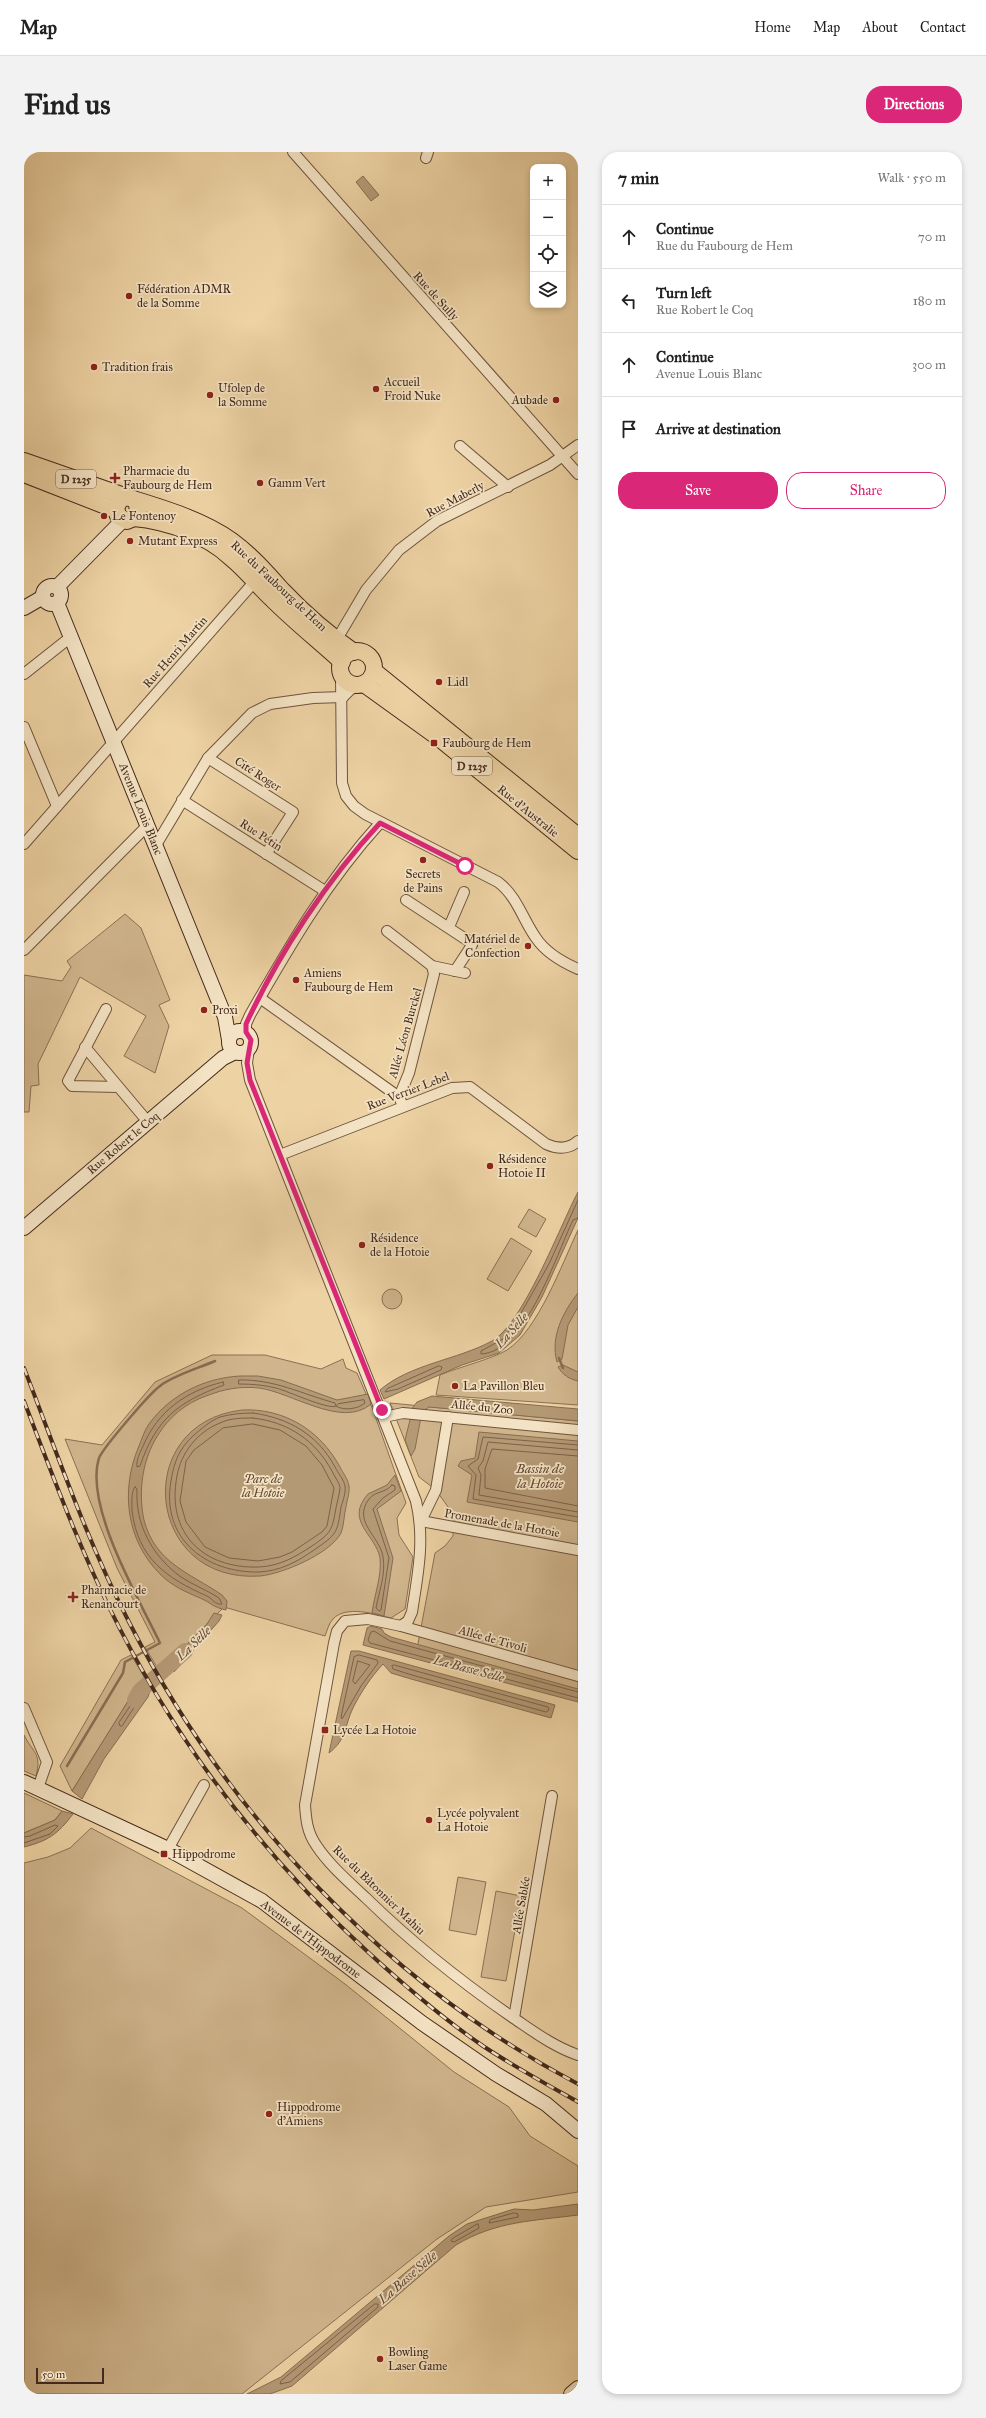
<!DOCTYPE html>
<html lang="en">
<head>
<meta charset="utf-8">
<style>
	body { margin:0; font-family:"IM FELL Great Primer",serif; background:#f2f2f2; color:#222 }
	.controls { position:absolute; right:12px; top:12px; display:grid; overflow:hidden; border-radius:8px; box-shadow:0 2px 6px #0003 }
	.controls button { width:36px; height:36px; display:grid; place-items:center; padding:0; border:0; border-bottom:1px solid #e0e0e0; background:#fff; color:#222; font:20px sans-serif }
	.scale { position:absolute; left:12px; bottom:10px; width:68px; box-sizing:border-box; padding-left:4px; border:2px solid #442a1c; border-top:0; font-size:11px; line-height:14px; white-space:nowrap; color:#442a1c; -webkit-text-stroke:3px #f3e2c3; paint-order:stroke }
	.stop { position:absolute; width:12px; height:12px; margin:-9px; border:3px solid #db2777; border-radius:50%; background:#fff }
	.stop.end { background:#db2777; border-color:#fff; box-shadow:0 1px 4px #0008 }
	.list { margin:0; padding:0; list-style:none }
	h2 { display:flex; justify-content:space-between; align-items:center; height:52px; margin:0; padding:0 16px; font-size:17px }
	h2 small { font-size:13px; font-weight:400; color:#767676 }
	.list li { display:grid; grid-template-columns:26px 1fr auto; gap:12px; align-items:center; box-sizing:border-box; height:64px; padding:0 16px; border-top:1px solid #e0e0e0 }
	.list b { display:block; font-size:15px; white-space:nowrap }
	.list p { margin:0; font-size:13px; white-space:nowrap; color:#767676 }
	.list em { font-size:13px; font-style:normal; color:#767676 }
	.actions { display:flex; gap:8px; padding:12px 16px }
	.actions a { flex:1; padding:9px 0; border:1px solid #db2777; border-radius:16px; text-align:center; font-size:14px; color:#db2777 }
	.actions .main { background:#db2777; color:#fff }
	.icon { flex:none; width:22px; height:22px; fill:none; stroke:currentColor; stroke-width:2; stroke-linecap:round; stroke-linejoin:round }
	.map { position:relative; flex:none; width:554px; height:2242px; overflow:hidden; border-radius:16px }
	header { display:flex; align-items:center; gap:24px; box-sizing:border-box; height:56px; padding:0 20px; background:#fff; border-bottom:1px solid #e0e0e0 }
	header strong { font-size:19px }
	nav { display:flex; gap:22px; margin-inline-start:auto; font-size:14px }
	.intro { display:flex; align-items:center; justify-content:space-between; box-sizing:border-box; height:96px; padding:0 24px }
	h1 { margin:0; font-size:28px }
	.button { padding:10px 18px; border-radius:16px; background:#db2777; color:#fff; font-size:14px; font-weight:700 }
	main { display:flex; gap:24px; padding:0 24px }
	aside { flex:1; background:#fff; border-radius:16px; box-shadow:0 2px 6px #0003 }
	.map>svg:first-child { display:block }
	.green { fill:#d0b58c; stroke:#8a7054 }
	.water { fill:#b49975; stroke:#876d51 }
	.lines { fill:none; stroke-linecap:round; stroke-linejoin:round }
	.shore { stroke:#7c6248; stroke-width:1 }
	.stream { stroke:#876d51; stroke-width:2.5 }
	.river { stroke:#b49975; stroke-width:16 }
	.street-casing { stroke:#6e543e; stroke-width:12 }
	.secondary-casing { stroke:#442a1c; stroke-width:16 }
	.primary-casing { stroke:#442a1c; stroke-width:18 }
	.street { stroke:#f3e2c3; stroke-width:10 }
	.secondary { stroke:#f3e2c3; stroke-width:14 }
	.primary { stroke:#edd2a3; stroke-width:16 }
	.rail-casing { stroke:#442a1c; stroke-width:4 }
	.rail { stroke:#f3e2c3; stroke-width:2.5; stroke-dasharray:8; stroke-linecap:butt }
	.route { stroke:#db2777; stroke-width:5 }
	.poi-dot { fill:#8f2418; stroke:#f3e2c3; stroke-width:1.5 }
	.labels { text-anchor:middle; stroke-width:3.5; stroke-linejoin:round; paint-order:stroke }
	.shield { fill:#f3e2c3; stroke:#78614e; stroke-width:1 }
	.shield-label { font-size:11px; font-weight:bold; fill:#442a1c }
	.poi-label { font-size:12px; fill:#442a1c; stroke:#f3e2c3; text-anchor:start }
	.street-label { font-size:12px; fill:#442a1c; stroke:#f3e2c3 }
	.park-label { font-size:12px; font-style:italic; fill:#604632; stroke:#f3e2c3 }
	.water-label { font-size:13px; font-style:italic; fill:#604632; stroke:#f3e2c3 }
</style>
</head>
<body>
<header>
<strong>Map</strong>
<nav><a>Home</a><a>Map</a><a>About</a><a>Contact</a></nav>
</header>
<div class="intro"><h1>Find us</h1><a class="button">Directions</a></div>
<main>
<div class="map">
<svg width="554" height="2242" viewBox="0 0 554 2242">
	<rect width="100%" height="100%" fill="#edd2a3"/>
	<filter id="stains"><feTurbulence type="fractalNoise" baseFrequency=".005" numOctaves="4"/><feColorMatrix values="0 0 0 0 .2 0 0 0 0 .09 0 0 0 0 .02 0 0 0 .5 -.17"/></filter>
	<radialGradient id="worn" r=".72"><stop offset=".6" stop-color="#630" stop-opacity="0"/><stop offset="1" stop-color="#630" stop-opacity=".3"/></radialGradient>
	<g class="green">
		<path d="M101 762 117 776 146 848 135 853 145 874 131 921 100 904 122 864 56 825 14 912 15 933 7 934 5 960H0V823L38 829 47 815 43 809Z"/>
		<path d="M505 1057 522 1067 512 1085 494 1075Z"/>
		<path d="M554 1078V1253L412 1243 416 1223C435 1215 468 1207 483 1198 514 1178 538 1112 554 1078Z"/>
		<path d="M487 1086 508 1099 484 1139 463 1127Z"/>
		<circle cx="368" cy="1147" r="10"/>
		<path d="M188 1203H241L297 1217 319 1207 322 1216 333 1221 349 1258 382 1351 373 1366 375 1383 389 1405 381 1457 367 1466C351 1462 322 1453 309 1467 305 1471 303 1479 301 1484L200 1455 144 1511 134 1517 121 1495 131 1490 93 1416 41 1287 78 1293 131 1230Z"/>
		<path d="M366 1251 554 1269V1538L393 1497 411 1401 421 1394 429 1384V1362L412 1338 395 1325Z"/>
		<path d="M107 1503 122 1528 116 1530 48 1639 36 1614 97 1508Z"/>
		<path d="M0 1583C9 1601 18 1601 12 1624L0 1619Z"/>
		<path d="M0 1641 38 1659 31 1668 0 1681Z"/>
		<path d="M67 1676 218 1756 321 1832 430 1920 485 1955 506 1984 554 2014V2040L462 2055 413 2087 218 2242H0V1711L24 1705 46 1696Z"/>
		<path d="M434 1725 462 1730 452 1783 425 1778Z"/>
		<path d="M472 1739 497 1744 482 1829 457 1825Z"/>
	</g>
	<g class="water">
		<path d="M339 24 355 43 347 49 332 30Z"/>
		<path d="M554 1040V1066L518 1145 496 1183 475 1201 438 1213 360 1247 356 1238C386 1212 433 1208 468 1189 499 1172 536 1074 554 1040Z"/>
		<path d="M554 1141V1155L544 1173 538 1207 533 1210C526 1185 539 1160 554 1141Z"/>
		<path d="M539 1213 554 1220V1229C545 1227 539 1223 534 1215Z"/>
		<path d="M216 1224H234L257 1228 313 1248 344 1242 347 1252C318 1277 267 1240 235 1236 216 1234 200 1237 182 1244 162 1251 145 1265 134 1283 118 1308 114 1340 120 1368 131 1411 166 1421 198 1443L203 1449 202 1458C188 1455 188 1451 176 1446 162 1440 148 1434 137 1423 102 1389 96 1338 115 1294 118 1287 120 1279 125 1272 146 1243 180 1226 216 1224Z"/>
		<path d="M408 1244 554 1257V1269L405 1255 399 1259 387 1258 393 1250Z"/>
		<path d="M218 1258C260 1256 296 1278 316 1315 319 1321 324 1327 325 1334 326 1340 323 1348 322 1355 320 1362 320 1374 317 1381 306 1402 258 1422 236 1424 121 1432 106 1271 218 1258Z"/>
		<path d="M387 1264 397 1265 391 1297 387 1304 381 1288Z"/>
		<path d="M455 1280 554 1289V1370L443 1350 448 1323 434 1314 437 1309 451 1306Z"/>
		<path d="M371 1323 377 1339 353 1357 369 1406 360 1464 348 1461C350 1444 358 1424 356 1406 352 1383 320 1369 344 1342L363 1333Z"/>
		<path d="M190 1461 198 1463 195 1469 150 1520 144 1511 179 1478Z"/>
		<path d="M347 1474 358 1477 360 1481 367 1485 554 1537V1550L339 1493 343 1476Z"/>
		<path d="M327 1499H335L531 1553 527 1566 387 1527 367 1521 359 1512C347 1525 337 1540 329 1556 320 1575 323 1587 305 1601Z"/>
		<path d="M122 1528 127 1536 124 1545 80 1607 58 1647 48 1639 116 1530Z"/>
		<path d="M38 1659 49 1662C34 1682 24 1689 0 1695V1681L31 1668Z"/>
		<path d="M554 2052V2063C509 2069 472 2069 432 2093L268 2234 246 2242H223L257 2225 425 2084 443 2072 490 2057 509 2058Z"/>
	</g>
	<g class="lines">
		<g class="shore">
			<path d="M554 1048 525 1112 493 1168 479 1187 457 1199V1202C502 1200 532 1103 549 1068L554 1066"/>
			<path d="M415 1214 418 1215 417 1218 374 1237 361 1240 363 1237Z"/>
			<path d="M215 1228C250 1227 278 1242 311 1251L312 1254C304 1258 264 1239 252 1236 240 1233 228 1232 215 1232Z"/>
			<path d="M199 1230 200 1233C154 1250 132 1267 116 1314L113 1315C112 1308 116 1301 119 1294 134 1259 162 1239 199 1230Z"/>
			<path d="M340 1248 341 1251C334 1257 320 1259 312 1254L314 1252Z"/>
			<path d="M229 1261C265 1266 294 1283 311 1315 314 1321 320 1328 321 1334 322 1340 319 1349 317 1355 313 1382 313 1382 290 1398 273 1410 256 1419 235 1420 181 1421 137 1386 147 1329 150 1310 155 1297 169 1284 177 1277 186 1269 196 1265 207 1262 218 1261 229 1261Z"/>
			<path d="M229 1266C264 1270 291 1288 308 1319 310 1324 315 1330 316 1335 316 1341 313 1350 312 1356 308 1379 307 1381 288 1394 271 1405 256 1414 235 1415 179 1417 142 1381 153 1324 157 1301 173 1280 196 1271 206 1266 218 1266 229 1266Z"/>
			<path d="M229 1272 256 1278 282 1294 298 1313 310 1336 303 1374 298 1380 268 1400 256 1405 234 1409 205 1406 181 1395 162 1370 156 1349 162 1309 170 1298 199 1276Z"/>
			<path d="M554 1293 459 1285 454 1307 444 1314 452 1323 449 1347 554 1365"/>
			<path d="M554 1298 464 1290 459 1309 454 1316 457 1323 455 1343 554 1360"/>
			<path d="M554 1304 468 1297 461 1317V1336L554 1354"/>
			<path d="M368 1333 371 1334V1338L359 1346 349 1357 365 1406 357 1458 355 1459 352 1456C355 1440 362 1422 359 1405 356 1384 328 1370 345 1347 351 1339 362 1341 368 1333Z"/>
			<path d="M111 1335 113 1337C111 1372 128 1404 157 1425 169 1433 183 1438 195 1446L198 1452C191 1453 189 1447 183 1444 142 1426 114 1406 108 1359 108 1352 107 1339 111 1335Z"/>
			<path d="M335 1503 353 1508 354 1511 337 1534 318 1567 317 1565 330 1505Z"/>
			<path d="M334 1509 346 1513 331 1532 329 1529Z"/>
			<path d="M370 1513 524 1555 525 1558 522 1560 388 1523 369 1517 368 1514Z"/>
			<path d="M120 1534 122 1537 98 1574H96L95 1571Z"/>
			<path d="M554 1540 366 1489 350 1479 347 1480 344 1488 346 1491 554 1546"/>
			<path d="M0 1685 6 1684 31 1673 34 1674 26 1682 0 1691"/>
			<path d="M490 2061 494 2062V2065L465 2071 466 2068Z"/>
			<path d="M454 2072 455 2076 430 2090 427 2089 428 2087Z"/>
			<path d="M351 2152H354V2155L266 2230 256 2232 257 2229Z"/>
		</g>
		<g class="stream">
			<path d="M535 1206 539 1216"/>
			<path d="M43 1614 99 1521 101 1510 136 1491C115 1447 60 1354 75 1306 79 1296 125 1242 136 1234 148 1224 175 1216 191 1209"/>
		</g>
		<path class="river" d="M111 1548 116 1539 161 1499"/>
		<g class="street-casing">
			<g id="street">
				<path d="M269 0 554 322"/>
				<path d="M402 6 404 0"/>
				<path d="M436 294 484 335"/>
				<path d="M313 487 342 438 375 398 413 369 526 313 554 293"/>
				<path d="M317 521 318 631 322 644 330 654 341 662 474 730C493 744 499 768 512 786 522 801 538 810 554 817"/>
				<path d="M0 522 48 484"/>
				<path d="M319 545 326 538 335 533"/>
				<path d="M0 575 33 654"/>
				<path d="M184 606 269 660 242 702"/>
				<path d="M158 648 301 739"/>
				<path d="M0 692 231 429"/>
				<path d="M132 693 184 606 228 561 246 552 289 546 319 545"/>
				<path d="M382 748 446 790 448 793 431 819"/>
				<path d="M425 775 440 740"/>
				<path d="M363 779 408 814 410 822 385 921 375 945 379 954"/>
				<path d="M0 798 124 673"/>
				<path d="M408 814 441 821"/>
				<path d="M236 846 375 945"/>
				<path d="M82 857 44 929 48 934 94 935"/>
				<path d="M222 880V872L226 863C265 795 303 729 356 671"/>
				<path d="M61 895 124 970"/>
				<path d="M225 897 223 911 226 928 392 1349C401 1387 394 1422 388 1460L384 1469 377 1474"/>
				<path d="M256 1003 428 936 446 935 522 992C533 997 544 998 554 989"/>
				<path d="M360 1265 379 1261 554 1278"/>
				<path d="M424 1265 412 1338 397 1369 554 1398"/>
				<path d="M554 1524 377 1474 344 1467 321 1469 313 1479 310 1491 281 1653C282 1667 283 1680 292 1693 305 1713 325 1730 342 1746 387 1790 436 1829 488 1865 509 1879 530 1895 554 1903"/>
				<path d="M0 1556 23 1610 14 1636"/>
				<path d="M144 1697 180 1633"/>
				<path d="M490 1866 528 1644"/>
			</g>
		</g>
		<g class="secondary-casing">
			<g id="secondary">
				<circle cx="28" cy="443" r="9"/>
				<path d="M33 435 99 368"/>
				<path d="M33 451 201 865 205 888"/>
				<path d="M0 456 19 445"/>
				<circle cx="216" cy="890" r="11"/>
				<path d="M0 1076 199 906 211 900"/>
				<path d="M0 1630 144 1697 238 1749 398 1871 472 1922 522 1952 554 1979"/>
				<path d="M547 2242 554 2236"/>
			</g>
		</g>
		<g class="primary-casing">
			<g id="primary">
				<path d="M0 309 109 347 113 351 114 361 110 366 103 369 94 364 92 355 97 347 104 345"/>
				<path d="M0 322 92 358"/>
				<path d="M109 347C142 357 180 369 208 389 227 403 242 420 258 438 279 460 305 483 330 500"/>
				<path d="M110 366C143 369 183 383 207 406 222 418 234 434 248 447 270 469 295 489 318 510"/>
				<circle cx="333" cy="516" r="17"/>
				<path d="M350 519 554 684"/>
				<path d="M340 532 415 586 554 699"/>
			</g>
		</g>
		<use href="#street" class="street"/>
		<use href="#secondary" class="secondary"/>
		<use href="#primary" class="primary"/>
		<g class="rail-casing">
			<g id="rail">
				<path d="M0 1216C33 1301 63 1389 105 1470 203 1663 362 1831 554 1932"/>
				<path d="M0 1249C26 1317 52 1387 84 1453 149 1587 235 1700 345 1801 381 1834 418 1866 459 1894 489 1914 522 1932 554 1950"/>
			</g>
		</g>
		<use href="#rail" class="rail"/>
	</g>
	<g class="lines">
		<path class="route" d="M358 1258 226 928 223 911 227 888 222 880V872C255 801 303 728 356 671L441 714"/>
	</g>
	<g class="poi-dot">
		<circle cx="105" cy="144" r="4"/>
		<circle cx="70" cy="215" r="4"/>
		<circle cx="352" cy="237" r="4"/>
		<circle cx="186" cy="243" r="4"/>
		<circle cx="532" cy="248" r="4"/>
		<path d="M89 320h4v4h4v4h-4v4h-4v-4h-4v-4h4z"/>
		<circle cx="236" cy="331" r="4"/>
		<circle cx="80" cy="364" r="4"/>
		<circle cx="106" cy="389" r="4"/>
		<circle cx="415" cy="530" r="4"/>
		<rect x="406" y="587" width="8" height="8" rx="2"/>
		<circle cx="399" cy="708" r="4"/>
		<circle cx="504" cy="794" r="4"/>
		<circle cx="272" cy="828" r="4"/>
		<circle cx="180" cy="858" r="4"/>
		<circle cx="466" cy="1014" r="4"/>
		<circle cx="338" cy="1093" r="4"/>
		<circle cx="431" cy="1234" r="4"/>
		<path d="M47 1439h4v4h4v4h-4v4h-4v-4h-4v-4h4z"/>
		<rect x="297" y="1574" width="8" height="8" rx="2"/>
		<circle cx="405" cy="1668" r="4"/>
		<rect x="136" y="1698" width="8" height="8" rx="2"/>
		<circle cx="245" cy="1962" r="4"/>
		<circle cx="356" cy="2207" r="4"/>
	</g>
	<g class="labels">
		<g class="shield">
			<rect x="32" y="318" width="40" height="18" rx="3"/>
			<rect x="428" y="605" width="40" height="18" rx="3"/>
		</g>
		<g class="shield-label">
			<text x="52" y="331">D 1235</text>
			<text x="448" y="618">D 1235</text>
		</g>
		<g class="poi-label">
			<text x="113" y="141">Fédération ADMR<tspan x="113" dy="14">de la Somme</tspan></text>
			<text x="78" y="219">Tradition frais</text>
			<text x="360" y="234">Accueil<tspan x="360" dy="14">Froid Nuke</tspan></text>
			<text x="194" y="240">Ufolep de<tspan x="194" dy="14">la Somme</tspan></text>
			<text x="524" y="252" text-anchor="end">Aubade</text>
			<text x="99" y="323">Pharmacie du<tspan x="99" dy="14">Faubourg de Hem</tspan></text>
			<text x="244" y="335">Gamm Vert</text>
			<text x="88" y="368">Le Fontenoy</text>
			<text x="114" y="393">Mutant Express</text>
			<text x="423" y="534">Lidl</text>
			<text x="418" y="595">Faubourg de Hem</text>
			<text x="399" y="726" text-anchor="middle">Secrets<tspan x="399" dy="14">de Pains</tspan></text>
			<text x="496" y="791" text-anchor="end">Matériel de<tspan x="496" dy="14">Confection</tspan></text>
			<text x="280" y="825">Amiens<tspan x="280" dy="14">Faubourg de Hem</tspan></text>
			<text x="188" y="862">Proxi</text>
			<text x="474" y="1011">Résidence<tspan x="474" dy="14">Hotoie II</tspan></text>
			<text x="346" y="1090">Résidence<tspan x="346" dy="14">de la Hotoie</tspan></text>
			<text x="439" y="1238">La Pavillon Bleu</text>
			<text x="57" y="1442">Pharmacie de<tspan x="57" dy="14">Renancourt</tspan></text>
			<text x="309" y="1582">Lycée La Hotoie</text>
			<text x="413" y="1665">Lycée polyvalent<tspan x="413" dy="14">La Hotoie</tspan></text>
			<text x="148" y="1706">Hippodrome</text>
			<text x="253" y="1959">Hippodrome<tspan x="253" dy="14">d'Amiens</tspan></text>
			<text x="364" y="2204">Bowling<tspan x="364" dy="14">Laser Game</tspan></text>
		</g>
		<g class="street-label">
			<text transform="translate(412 144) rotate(48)" y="4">Rue de Sully</text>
			<text transform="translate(431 347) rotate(-28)" y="4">Rue Maberly</text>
			<text transform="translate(255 434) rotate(43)" y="4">Rue du Faubourg de Hem</text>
			<text transform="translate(151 500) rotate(-49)" y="4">Rue Henri Martin</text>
			<text transform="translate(234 622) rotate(33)" y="4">Cité Roger</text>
			<text transform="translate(117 657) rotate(68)" y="4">Avenue Louis Blanc</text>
			<text transform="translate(504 659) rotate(39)" y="4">Rue d'Australie</text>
			<text transform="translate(237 683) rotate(33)" y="4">Rue Pétin</text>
			<text transform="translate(381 881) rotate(-74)" y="4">Allée Léon Burckel</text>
			<text transform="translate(384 939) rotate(-21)" y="4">Rue Verrier Lebel</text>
			<text transform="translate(99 991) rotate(-40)" y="4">Rue Robert le Coq</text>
			<text transform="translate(458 1255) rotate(6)" y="4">Allée du Zoo</text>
			<text transform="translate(478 1371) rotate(10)" y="4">Promenade de la Hotoie</text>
			<text transform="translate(469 1487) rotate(16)" y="4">Allée de Tivoli</text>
			<text transform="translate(355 1738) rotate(44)" y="4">Rue du Bâtonnier Mahiu</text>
			<text transform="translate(497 1753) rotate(-80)" y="4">Allée Sablée</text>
			<text transform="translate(287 1787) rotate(37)" y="4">Avenue de l'Hippodrome</text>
		</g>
		<g class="park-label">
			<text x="239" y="1331">Parc de<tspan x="239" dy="14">la Hotoie</tspan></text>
		</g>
		<g class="water-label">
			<text transform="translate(487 1178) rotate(-48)" y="5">La Selle</text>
			<text x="516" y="1321">Bassin de<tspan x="516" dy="15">la Hotoie</tspan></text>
			<text transform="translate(169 1491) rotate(-44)" y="5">La Selle</text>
			<text transform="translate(445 1516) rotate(15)" y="5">La Basse Selle</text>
			<text transform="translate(383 2125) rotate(-41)" y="5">La Basse Selle</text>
		</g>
	</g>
	<rect width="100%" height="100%" filter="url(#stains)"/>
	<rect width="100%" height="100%" fill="url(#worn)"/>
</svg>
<div class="controls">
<button>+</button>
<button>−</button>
<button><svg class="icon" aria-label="locate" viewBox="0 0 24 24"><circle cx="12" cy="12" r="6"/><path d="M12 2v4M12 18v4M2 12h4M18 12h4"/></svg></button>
<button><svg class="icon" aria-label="layers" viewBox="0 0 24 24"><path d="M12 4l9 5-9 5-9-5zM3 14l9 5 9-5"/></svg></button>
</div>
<div class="scale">50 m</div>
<div class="stop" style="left:441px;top:714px"></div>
<div class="stop end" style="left:358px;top:1258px"></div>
</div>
<aside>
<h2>7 min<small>Walk · 550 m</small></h2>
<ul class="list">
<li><svg class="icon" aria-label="ahead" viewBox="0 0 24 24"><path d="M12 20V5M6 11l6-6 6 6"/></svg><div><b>Continue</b><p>Rue du Faubourg de Hem</p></div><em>70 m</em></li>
<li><svg class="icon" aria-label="left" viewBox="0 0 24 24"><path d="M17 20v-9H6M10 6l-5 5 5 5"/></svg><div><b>Turn left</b><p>Rue Robert le Coq</p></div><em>180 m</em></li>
<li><svg class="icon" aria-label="ahead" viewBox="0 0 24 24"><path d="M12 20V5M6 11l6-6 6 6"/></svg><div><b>Continue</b><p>Avenue Louis Blanc</p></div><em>300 m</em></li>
<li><svg class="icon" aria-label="arrive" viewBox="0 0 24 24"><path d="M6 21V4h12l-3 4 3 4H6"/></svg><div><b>Arrive at destination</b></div></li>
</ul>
<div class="actions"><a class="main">Save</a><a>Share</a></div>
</aside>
</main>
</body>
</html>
